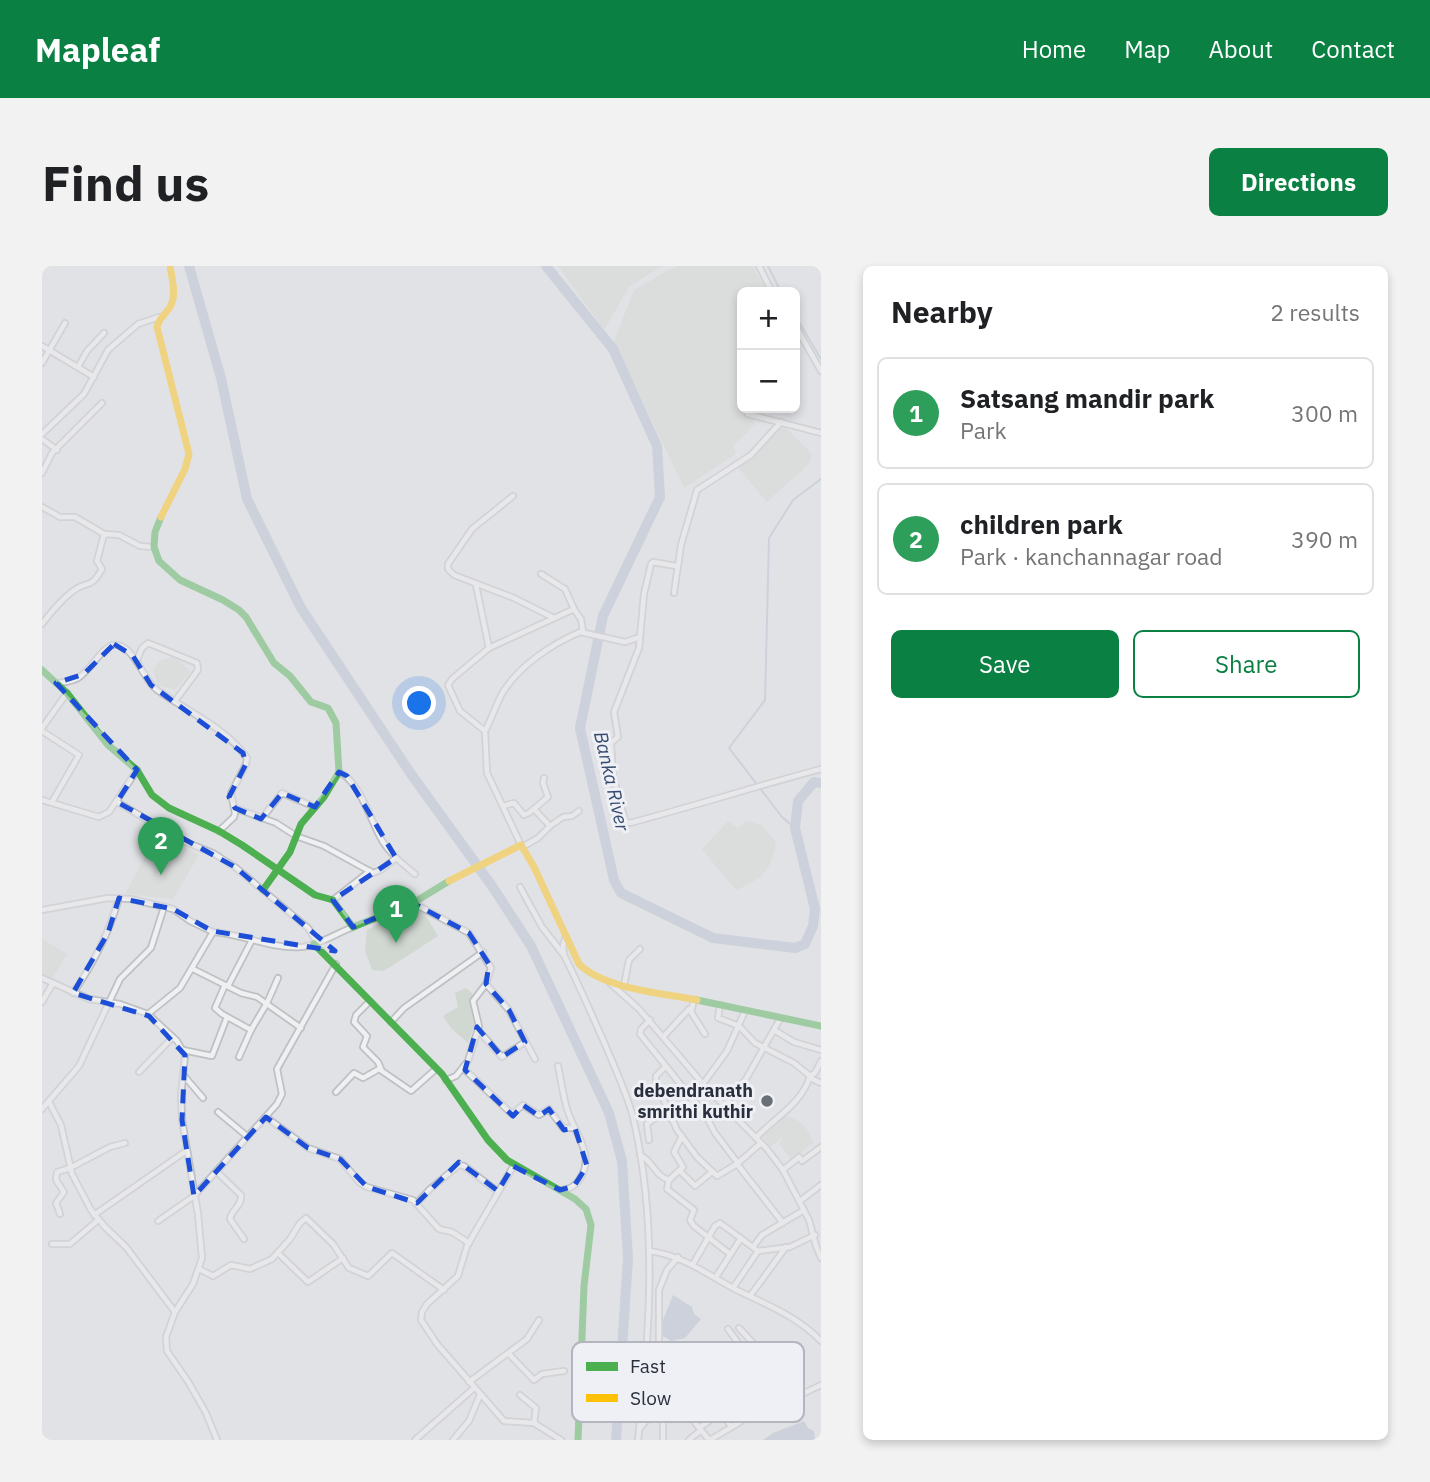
<!DOCTYPE html>
<html lang="en">
<head>
<meta charset="utf-8">
<style>
	body { margin:0; font-family:"IBM Plex Sans",sans-serif; background:#f2f2f2; color:#202124 }
	.controls { position:absolute; right:21px; top:21px; display:grid; overflow:hidden; border-radius:10px; box-shadow:0 4px 10px #0003 }
	.controls button { width:63px; height:63px; display:grid; place-items:center; padding:0; border:0; border-bottom:2px solid #e0e0e0; background:#fff; color:#202124; font:35px sans-serif }
	.you { position:absolute; left:378px; top:438px; width:24px; height:24px; margin:-18px; border:5px solid #fff; border-radius:50%; background:#1a73e8; box-shadow:0 0 0 10px #1a73e833 }
	.badge { display:grid; place-items:center; width:46px; height:46px; border-radius:50%; background:#0b8043; color:#fff; font-size:23px; font-weight:700 }
	.pin { position:absolute; translate:-50% -58px; filter:drop-shadow(0 2px 4px #0008) }
	.pin::after { content:''; position:absolute; top:37px; width:24px; height:21px; background:inherit; clip-path:polygon(0 0,100% 0,50% 100%) }
	.list { margin:0; padding:0; list-style:none }
	h2 { display:flex; justify-content:space-between; align-items:center; height:91px; margin:0; padding:0 28px; font-size:30px }
	h2 small { font-size:23px; font-weight:400; color:#757577 }
	.list li { display:grid; grid-template-columns:46px 1fr auto; gap:21px; align-items:center; box-sizing:border-box; height:112px; margin:0 14px 14px; padding:0 14px; border:2px solid #e0e0e0; border-radius:10px }
	.list b { display:block; font-size:26px; white-space:nowrap }
	.list p { margin:0; font-size:23px; white-space:nowrap; color:#757577 }
	.list em { font-size:23px; font-style:normal; color:#757577 }
	.actions { display:flex; gap:14px; padding:21px 28px }
	.actions a { flex:1; padding:16px 0; border:2px solid #0b8043; border-radius:10px; text-align:center; font-size:24px; color:#0b8043 }
	.actions .main { background:#0b8043; color:#fff }
	.map { position:relative; flex:none; width:779px; height:1174px; overflow:hidden; border-radius:10px }
	header { display:flex; align-items:center; gap:42px; box-sizing:border-box; height:98px; padding:0 35px; background:#0b8043; color:#fff }
	header strong { font-size:33px }
	nav { display:flex; gap:38px; margin-inline-start:auto; font-size:24px }
	.intro { display:flex; align-items:center; justify-content:space-between; box-sizing:border-box; height:168px; padding:0 42px }
	h1 { margin:0; font-size:49px }
	.button { padding:18px 32px; border-radius:10px; background:#0b8043; color:#fff; font-size:24px; font-weight:700 }
	main { display:flex; gap:42px; padding:0 42px }
	aside { flex:1; background:#fff; border-radius:10px; box-shadow:0 4px 10px #0003 }
	.map>svg:first-child { display:block }
	.green { fill:#d0d8d1 }
	.water { fill:#b1bdce }
	.lines { fill:none; stroke-linecap:round; stroke-linejoin:round }
	.stream { stroke:#b1bdce; stroke-width:2 }
	.river { stroke:#b1bdce; stroke-width:10 }
	.street-casing { stroke:#bfc0c3; stroke-width:8 }
	.street { stroke:#eff0f2; stroke-width:4.5 }
	.fast { stroke:#4caf50; stroke-width:7 }
	.slow { stroke:#ffc107; stroke-width:7 }
	.marked { fill:none; stroke:#1d4ed8; stroke-width:5; stroke-dasharray:14 9; stroke-linejoin:round }
	.poi-dot { fill:#696e77; stroke:#eef0f5; stroke-width:2.5 }
	.labels { text-anchor:middle; stroke-width:6; stroke-linejoin:round; paint-order:stroke }
	.poi-label { font-size:18px; font-weight:bold; fill:#292f3c; stroke:#eef0f5; text-anchor:end }
	.water-label { font-size:19px; font-style:italic; fill:#364b6d; stroke:#eef0f5 }
	.key { fill:#eef0f5; stroke:#b3b6be; stroke-width:2 }
	.key-label { font-size:19px; fill:#292f3c }
</style>
</head>
<body>
<header>
<strong>Mapleaf</strong>
<nav><a>Home</a><a>Map</a><a>About</a><a>Contact</a></nav>
</header>
<div class="intro"><h1>Find us</h1><a class="button">Directions</a></div>
<main>
<div class="map">
<svg width="779" height="1174" viewBox="0 0 779 1174">
	<rect width="100%" height="100%" fill="#e1e2e5"/>
	<g class="green">
		<path d="M516 0H620L587 21 562 64Z"/>
		<path d="M634 0H710L726 26H700V142H712C718 160 704 168 691 179L694 188 642 222 572 75 592 24Z"/>
		<path d="M739 157 770 188 767 198 725 236 693 198Z"/>
		<path d="M133 391 149 406 133 424 116 419 111 404 119 394Z"/>
		<path d="M686 555 696 562 704 555 720 559 734 576C730 604 721 612 695 624L685 614 660 583Z"/>
		<path d="M116 566 157 589 131 633 83 628Z"/>
		<path d="M376 637 396 670 342 705 330 704 323 685 325 664Z"/>
		<path d="M0 673 25 688 10 713 0 709Z"/>
		<path d="M424 722 430 727V738L434 755 426 777 409 762 401 750 416 741 413 727Z"/>
		<path d="M744 850C759 854 766 861 771 877L750 894 737 878 741 871 728 881 720 870 734 855Z"/>
	</g>
	<g class="water">
		<path d="M631 1029 650 1041 652 1048 659 1053 643 1072 629 1075 621 1070V1054Z"/>
		<path d="M762 1155 766 1162 772 1165 773 1174H721L731 1167Z"/>
	</g>
	<g class="lines">
		<g class="stream">
			<path d="M726 0 739 26"/>
			<path d="M753 49 779 93"/>
			<path d="M753 562 740 551 687 482 723 434 727 272 751 234 779 213"/>
		</g>
		<g class="river">
			<path d="M147 0 179 112 205 233 259 342 369 508 450 620 489 680 567 847 580 895 586 992 574 1174"/>
			<path d="M504 0 571 83 615 180 618 231 561 350 538 462 572 614 579 627 671 672 753 682 763 678 771 660 773 643 753 562 756 535 772 516 779 517"/>
		</g>
		<g class="street-casing">
			<g id="street">
				<path d="M717 0 730 26"/>
				<path d="M753 59 779 105"/>
				<path d="M0 80 52 111"/>
				<path d="M0 97 23 57"/>
				<path d="M36 101 45 85 62 67"/>
				<path d="M706 148 779 167"/>
				<path d="M0 168 42 128 66 84 96 58 117 51"/>
				<path d="M0 173 15 184"/>
				<path d="M0 207 10 187 60 137"/>
				<path d="M471 230 430 263 406 298V303L412 309 472 332 512 352"/>
				<path d="M0 241 18 251H33L62 268 77 269 98 280 111 281"/>
				<path d="M634 300 611 296 609 298 602 328 597 382 572 446 576 471 569 477 571 510 583 555 588 557C652 540 715 520 779 503"/>
				<path d="M499 308 523 323 533 345 539 353 541 366"/>
				<path d="M434 319 447 382"/>
				<path d="M632 327 639 279 655 224 709 189 739 156"/>
				<path d="M0 358C9 346 19 334 31 325 44 314 48 325 60 303L55 295 62 268"/>
				<path d="M95 394 100 382 106 377 155 397 156 404 133 435"/>
				<path d="M15 417C22 416 29 416 36 412 47 406 61 380 71 379 91 376 101 414 115 424 143 444 186 463 205 492L204 498 189 527 193 547 192 551 177 565"/>
				<path d="M0 462 25 427"/>
				<path d="M0 465 37 489 10 536"/>
				<path d="M443 465C450 452 454 438 461 426 478 399 510 378 538 366L583 376 598 371"/>
				<path d="M297 506C318 515 329 557 341 576 349 589 361 598 373 608"/>
				<path d="M0 534 57 551 67 546 95 504"/>
				<path d="M75 536 141 575 171 587 193 601 266 662 275 676"/>
				<path d="M461 540 472 537 482 549 487 547 506 531 501 517 502 512"/>
				<path d="M193 542 234 557 254 570 282 580 331 607 339 604 354 592"/>
				<path d="M492 543 508 560 521 551 530 550 537 545"/>
				<path d="M220 552 240 527 273 541"/>
				<path d="M479 579 445 507 443 465 418 445 406 419 410 413 447 382 532 343"/>
				<path d="M482 580 496 572 508 560"/>
				<path d="M478 621 500 661 521 688"/>
				<path d="M291 634 328 605"/>
				<path d="M371 637 427 667 449 702 444 718 431 735 437 760 426 795 414 810 404 814"/>
				<path d="M0 644 66 632 89 633 131 643 148 655 171 666"/>
				<path d="M524 671 521 679 522 689C536 717 549 747 562 776 572 800 584 825 591 851 616 957 608 1067 596 1174"/>
				<path d="M151 703 199 727 215 731 259 762"/>
				<path d="M0 712 47 733 78 738 106 748 138 722 171 666C200 668 229 683 259 681 275 680 295 667 311 661"/>
				<path d="M568 717 597 743 661 818 725 883 741 904 767 954 774 980 779 992"/>
				<path d="M444 718 467 744 493 793"/>
				<path d="M183 719 173 742 180 748 209 764 197 791"/>
				<path d="M582 719 587 694 598 683"/>
				<path d="M186 720 210 674"/>
				<path d="M31 727C52 697 67 667 77 632"/>
				<path d="M652 734 649 746 663 768"/>
				<path d="M0 736 11 717"/>
				<path d="M327 736 314 749 312 756 325 770 321 781 336 796 339 803"/>
				<path d="M678 739 676 752 697 760 713 777 752 797 768 810 773 807 779 795"/>
				<path d="M106 748 135 775 143 789 139 830 140 854 156 948 160 992 151 1018 133 1046"/>
				<path d="M608 754 599 763 598 768 664 850 673 867 695 896"/>
				<path d="M349 756 362 742 441 686"/>
				<path d="M209 764 225 737 236 712"/>
				<path d="M436 764 460 791 483 776"/>
				<path d="M732 764 752 776 779 784"/>
				<path d="M622 770 647 743"/>
				<path d="M141 784 170 790 185 751"/>
				<path d="M516 800C519 814 521 829 525 843 532 867 555 890 537 914 532 921 528 923 519 924"/>
				<path d="M623 801 614 810V816L635 864 655 891 675 910 695 898"/>
				<path d="M421 802 470 848 481 839 497 849 507 843 521 862H533"/>
				<path d="M97 806 130 772"/>
				<path d="M143 811 161 832"/>
				<path d="M768 812 779 817"/>
				<path d="M661 818 685 785 703 745"/>
				<path d="M294 826 312 807 321 812 337 803 369 825 394 803"/>
				<path d="M7 836 19 859 30 908 49 944 63 961 84 981 133 1046 124 1071 125 1085 147 1117 164 1147 175 1174"/>
				<path d="M682 839 704 813 738 753"/>
				<path d="M0 843 37 800 78 713 109 682 122 641"/>
				<path d="M176 846 206 871"/>
				<path d="M224 851 266 882 298 893 318 917 325 921 371 934 397 963 410 966 427 977"/>
				<path d="M630 854 665 822"/>
				<path d="M714 872C732 852 760 838 768 810"/>
				<path d="M607 874 605 858 626 843"/>
				<path d="M719 877 695 898 741 957"/>
				<path d="M598 889C611 895 613 910 627 914L641 901 632 886 640 870"/>
				<path d="M472 899 425 980 416 1010 385 1038 380 1046 379 1054 395 1078 462 1155 492 1157 519 1174"/>
				<path d="M741 904 757 891 760 895 779 881"/>
				<path d="M638 905 653 920 670 906"/>
				<path d="M175 906 199 929C201 939 189 944 188 953L202 973"/>
				<path d="M627 914 625 923 652 944 648 954 652 960 688 988"/>
				<path d="M758 935 779 919"/>
				<path d="M375 937 388 923 417 899 422 900 455 925"/>
				<path d="M18 948 14 937 22 926 14 914 15 906 28 902 68 881 83 877"/>
				<path d="M52 949 144 885"/>
				<path d="M116 955 152 930 235 838 240 828 235 803 294 698"/>
				<path d="M10 978H28L56 954"/>
				<path d="M711 981 720 969 762 944"/>
				<path d="M608 985C641 990 663 1007 691 1022 722 1038 754 1049 779 1075"/>
				<path d="M716 985 748 981 773 969"/>
				<path d="M236 987 266 1016 301 992"/>
				<path d="M651 998 673 960 678 957 716 985 691 1022"/>
				<path d="M157 1003 171 1010 189 999 208 1003 230 993 248 973 258 957 264 952 291 978 307 1002 326 1010 350 987 402 1024"/>
				<path d="M674 1011 699 972"/>
				<path d="M708 1030 744 981"/>
				<path d="M697 1062 740 1108 748 1120"/>
				<path d="M686 1063 734 1128"/>
				<path d="M467 1088 492 1114 500 1108 522 1105"/>
				<path d="M716 1104 727 1093"/>
				<path d="M427 1116 485 1073 497 1054"/>
				<path d="M478 1129 494 1142 492 1157"/>
				<path d="M644 1144 660 1133 667 1132 690 1161"/>
				<path d="M599 1145 609 1137 613 1128 617 1097V1024L625 1004 636 991"/>
				<path d="M621 1146V1174"/>
				<path d="M657 1162 679 1147"/>
				<path d="M597 1163 610 1148 629 1144 637 1136"/>
				<path d="M659 1164 637 1136 638 1128 635 1114 671 1089 686 1091 699 1082"/>
				<path d="M373 1174 432 1122"/>
				<path d="M411 1174 427 1155 438 1129"/>
				<path d="M647 1174 659 1164 667 1174"/>
				<path d="M668 1174 698 1156 746 1120 758 1129 779 1119"/>
			</g>
		</g>
		<use href="#street" class="street"/>
		<g class="fast">
			<path d="M119 251 113 266 112 281 117 295 138 314 181 334 197 344 204 351 232 397 248 410 269 436 286 442 294 457 297 506 282 531 259 558 248 586 221 624"/>
			<path d="M0 404 25 427 66 479 95 504 110 529 127 542 177 565 200 579 273 629 291 634 311 661 371 637 407 615"/>
			<path d="M272 678 400 808 446 874 465 894 533 933 544 943 549 959 542 1020 536 1174"/>
			<path d="M655 734 779 760"/>
		</g>
		<g class="slow">
			<path d="M119 251 143 203 147 188 115 61C117 52 123 49 128 41 135 29 130 13 128 0"/>
			<path d="M407 615 479 579 492 601 537 698C562 723 621 727 655 734"/>
		</g>
	</g>
	<path d="M0 0H779V1174H0ZM72 378 91 390 109 419 201 487 204 498 187 531 193 542 219 553 240 527 273 541 297 506 305 510 354 592 291 634 311 661 371 637 427 667 447 698 444 718 467 744 483 776 460 791 435 761 423 804 471 850 481 839 497 850 507 843 522 864 533 862 545 900 532 920 518 924 471 900 456 925 417 896 375 937 325 921 298 893 266 882 224 851 152 930 140 854 143 789 107 750 31 727 66 667 77 632 131 643 170 665 293 685 193 601 75 536 95 504 14 417 42 408Z" fill="#e1e2e5" fill-opacity=".55" fill-rule="evenodd"/>
	<path class="marked" d="M72 378 91 390 109 419 201 487 204 498 187 531 193 542 219 553 240 527 273 541 297 506 305 510 354 592 291 634 311 661 371 637 427 667 447 698 444 718 467 744 483 776 460 791 435 761 423 804 471 850 481 839 497 850 507 843 522 864 533 862 545 900 532 920 518 924 471 900 456 925 417 896 375 937 325 921 298 893 266 882 224 851 152 930 140 854 143 789 107 750 31 727 66 667 77 632 131 643 170 665 293 685 193 601 75 536 95 504 14 417 42 408Z"/>
	<circle class="poi-dot" cx="725" cy="835" r="7"/>
	<g class="labels">
		<g class="poi-label">
			<text x="711" y="831">debendranath<tspan x="711" dy="21">smrithi kuthir</tspan></text>
		</g>
		<g class="water-label">
			<text transform="translate(570 515) rotate(77)" y="7">Banka River</text>
		</g>
	</g>
	<rect x="530" y="1076" width="232" height="80" rx="10" class="key"/>
	<rect x="544" y="1096" width="32" height="9" fill="#4caf50"/>
	<rect x="544" y="1128" width="32" height="8" fill="#ffc107"/>
	<g class="key-label">
		<text x="588" y="1107">Fast</text>
		<text x="588" y="1139">Slow</text>
	</g>
</svg>
<div class="controls">
<button>+</button>
<button>−</button>
</div>
<div class="you"></div>
<div class="pin badge" style="left:354px;top:677px;background:#2e9e5b">1</div>
<div class="pin badge" style="left:119px;top:609px;background:#2e9e5b">2</div>
</div>
<aside>
<h2>Nearby<small>2 results</small></h2>
<ul class="list">
<li><span class="badge" style="background:#2e9e5b">1</span><div><b>Satsang mandir park</b><p>Park</p></div><em>300 m</em></li>
<li><span class="badge" style="background:#2e9e5b">2</span><div><b>children park</b><p>Park · kanchannagar road</p></div><em>390 m</em></li>
</ul>
<div class="actions"><a class="main">Save</a><a>Share</a></div>
</aside>
</main>
</body>
</html>
